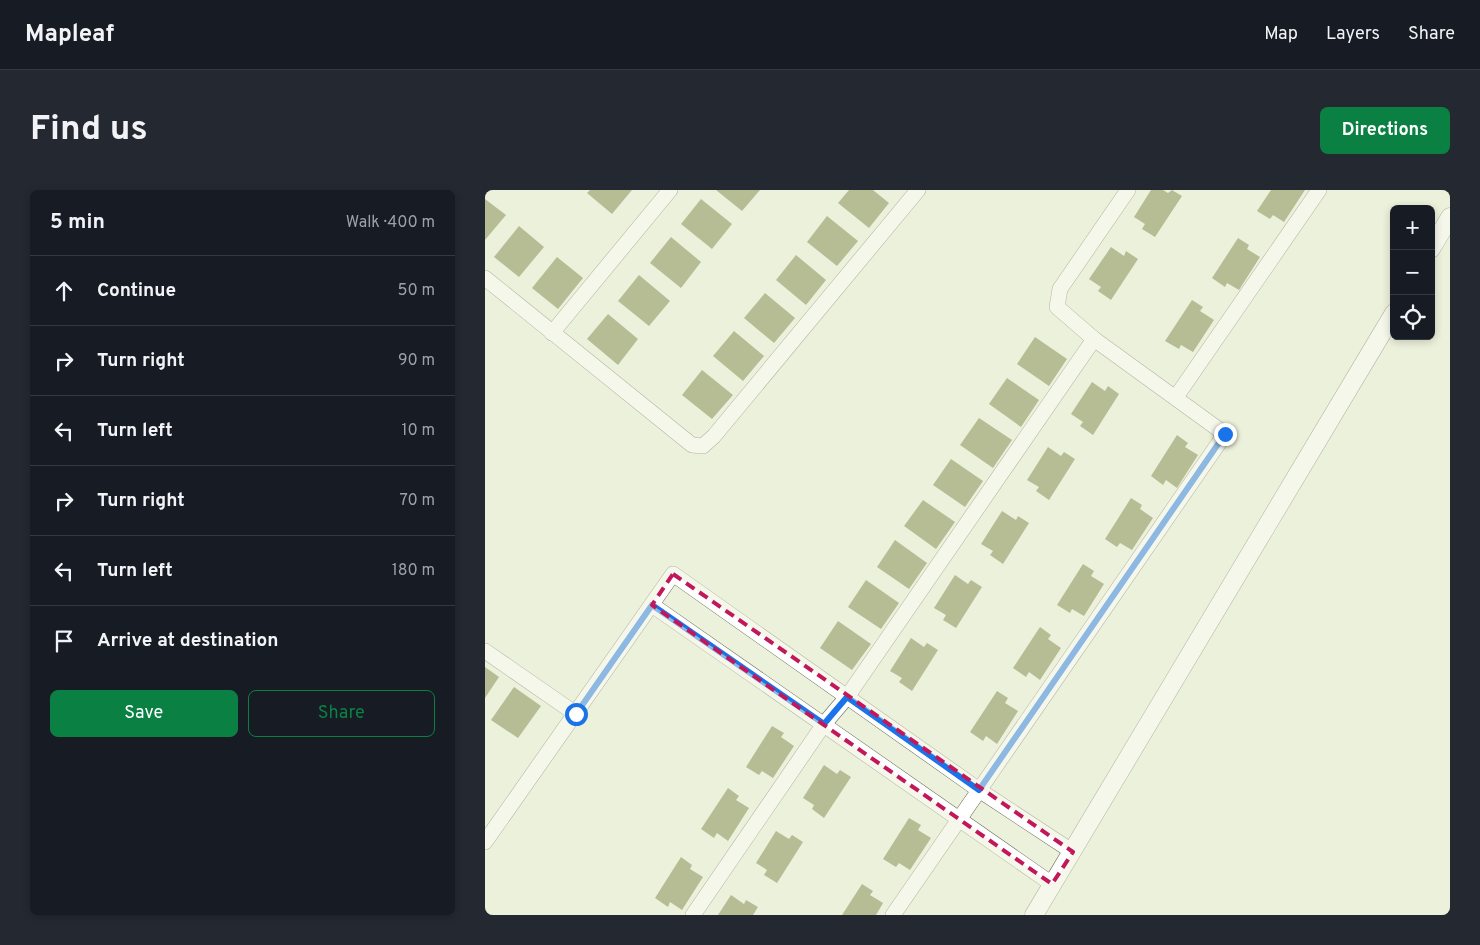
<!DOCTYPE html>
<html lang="en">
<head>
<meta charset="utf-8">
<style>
	body { margin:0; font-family:Overpass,sans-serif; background:#242831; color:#f1f3f6 }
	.controls { position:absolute; right:15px; top:15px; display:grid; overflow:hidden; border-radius:8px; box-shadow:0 2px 8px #0003 }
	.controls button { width:45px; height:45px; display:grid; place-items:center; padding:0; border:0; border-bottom:1px solid #363941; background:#171b24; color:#f1f3f6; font:25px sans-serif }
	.stop { position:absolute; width:15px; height:15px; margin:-11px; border:4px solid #1a73e8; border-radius:50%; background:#fff }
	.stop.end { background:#1a73e8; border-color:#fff; box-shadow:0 1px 5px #0008 }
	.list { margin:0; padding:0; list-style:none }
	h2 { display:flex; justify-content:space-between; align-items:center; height:65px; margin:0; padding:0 20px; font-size:21px }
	h2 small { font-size:16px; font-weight:400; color:#9ea1a6 }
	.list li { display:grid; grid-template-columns:32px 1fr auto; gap:15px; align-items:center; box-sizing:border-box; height:70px; padding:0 20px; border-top:1px solid #363941 }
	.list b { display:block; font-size:19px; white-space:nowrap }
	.list em { font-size:16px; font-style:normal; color:#9ea1a6 }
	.actions { display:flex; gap:10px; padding:15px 20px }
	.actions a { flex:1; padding:11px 0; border:1px solid #0b8043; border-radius:8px; text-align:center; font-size:18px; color:#0b8043 }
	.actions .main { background:#0b8043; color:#fff }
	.icon { flex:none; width:28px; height:28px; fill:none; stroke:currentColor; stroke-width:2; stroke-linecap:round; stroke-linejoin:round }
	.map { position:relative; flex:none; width:965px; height:725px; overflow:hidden; border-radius:8px }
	header { display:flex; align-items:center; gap:30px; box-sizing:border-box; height:70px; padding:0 25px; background:#171b24; border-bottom:1px solid #363941 }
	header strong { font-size:24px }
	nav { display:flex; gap:28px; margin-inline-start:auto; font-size:18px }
	.intro { display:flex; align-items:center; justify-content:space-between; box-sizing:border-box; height:120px; padding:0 30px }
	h1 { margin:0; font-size:35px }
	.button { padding:12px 22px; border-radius:8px; background:#0b8043; color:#fff; font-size:18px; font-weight:700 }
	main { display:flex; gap:30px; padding:0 30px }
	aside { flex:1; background:#171b24; border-radius:8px; box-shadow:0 2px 8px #0003 }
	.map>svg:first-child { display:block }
	.building { fill:#737f40 }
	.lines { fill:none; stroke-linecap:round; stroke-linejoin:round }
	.minor-casing { stroke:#686d59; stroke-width:16 }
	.tertiary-casing { stroke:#686d59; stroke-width:19 }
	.minor { stroke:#fff; stroke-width:15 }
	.tertiary { stroke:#fff; stroke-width:18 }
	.route { stroke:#1a73e8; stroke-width:6 }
	.marked { fill:none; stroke:#c2185b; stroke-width:4; stroke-dasharray:10 6; stroke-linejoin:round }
</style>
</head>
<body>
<header>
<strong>Mapleaf</strong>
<nav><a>Map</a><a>Layers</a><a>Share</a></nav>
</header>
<div class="intro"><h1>Find us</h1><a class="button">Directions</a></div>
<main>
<aside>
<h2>5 min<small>Walk · 400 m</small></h2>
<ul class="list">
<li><svg class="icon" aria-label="ahead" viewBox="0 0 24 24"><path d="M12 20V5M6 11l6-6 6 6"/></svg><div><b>Continue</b></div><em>50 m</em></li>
<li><svg class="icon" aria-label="right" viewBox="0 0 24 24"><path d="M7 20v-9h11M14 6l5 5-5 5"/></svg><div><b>Turn right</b></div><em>90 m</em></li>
<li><svg class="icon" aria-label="left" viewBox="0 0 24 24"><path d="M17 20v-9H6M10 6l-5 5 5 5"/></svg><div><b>Turn left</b></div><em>10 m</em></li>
<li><svg class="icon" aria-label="right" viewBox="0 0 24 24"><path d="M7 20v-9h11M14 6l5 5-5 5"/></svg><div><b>Turn right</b></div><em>70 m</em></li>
<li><svg class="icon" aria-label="left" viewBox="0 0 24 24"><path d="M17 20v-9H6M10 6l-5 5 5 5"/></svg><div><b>Turn left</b></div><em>180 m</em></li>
<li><svg class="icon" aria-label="arrive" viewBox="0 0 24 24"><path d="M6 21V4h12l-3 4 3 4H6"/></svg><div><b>Arrive at destination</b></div></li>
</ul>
<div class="actions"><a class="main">Save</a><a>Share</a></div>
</aside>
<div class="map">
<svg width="965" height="725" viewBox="0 0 965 725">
	<rect width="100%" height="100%" fill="#ecf1db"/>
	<g class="building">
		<path d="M105 0H147L127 24 102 3Z"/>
		<path d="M231 0H275L257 21Z"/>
		<path d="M364 0H388L404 13 384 38 353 13Z"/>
		<path d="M666 0H678L683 3 687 0 697 6 670 47 657 39 660 34 649 27Z"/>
		<path d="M786 0H820L799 32 788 25 785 29 772 21Z"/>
		<path d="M0 9 21 25 0 50Z"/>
		<path d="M216 9 247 34 227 59 196 34Z"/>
		<path d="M342 26 373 51 352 76 322 52Z"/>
		<path d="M34 36 59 57 34 87 9 67Z"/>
		<path d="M186 47 216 72 196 98 165 73Z"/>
		<path d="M753 48 764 55 762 59 775 67 754 100 742 93 740 97 727 88Z"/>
		<path d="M626 57 639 66 641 61 653 69 626 110 613 101 616 97 604 89Z"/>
		<path d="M311 65 341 90 321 115 291 90Z"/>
		<path d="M72 67 98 88 73 119 47 98Z"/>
		<path d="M154 85 185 111 164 136 133 111Z"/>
		<path d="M280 103 310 128 289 153 259 128Z"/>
		<path d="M707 110 718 117 715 121 729 130 708 162 696 155 694 159 680 151Z"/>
		<path d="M123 124 153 149 133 175 102 149Z"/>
		<path d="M249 141 279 166 258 191 228 166Z"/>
		<path d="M550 147 582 169 564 196 532 174Z"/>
		<path d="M217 180 248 205 227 229 197 205Z"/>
		<path d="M522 188 554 210 536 237 504 214Z"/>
		<path d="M607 192 620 201 623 196 634 204 608 245 595 236 598 232 586 224Z"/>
		<path d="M494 228 527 250 508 278 475 255Z"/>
		<path d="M692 245 703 253 700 257 713 265 692 298 681 290 678 295 666 286Z"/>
		<path d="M563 257 576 266 579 262 590 269 564 310 551 301 554 297 542 290Z"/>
		<path d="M466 269 498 291 480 317 448 295Z"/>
		<path d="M646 308 657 315 655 319 668 328 647 360 635 353 632 357 620 349Z"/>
		<path d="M438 310 470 332 451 359 419 336Z"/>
		<path d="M517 321 531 330 533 326 544 333 518 374 505 365 508 361 496 354Z"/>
		<path d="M410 350 442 373 424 399 392 377Z"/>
		<path d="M598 374 609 381 606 386 619 394 599 426 587 419 585 423 572 415Z"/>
		<path d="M470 385 483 394 486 390 497 397 471 438 458 430 461 425 449 418Z"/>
		<path d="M381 390 414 413 396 439 363 417Z"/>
		<path d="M353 431 386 454 367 480 335 458Z"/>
		<path d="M555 437 566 445 563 449 576 458 555 490 544 482 541 487 528 478Z"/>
		<path d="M426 448 439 457 442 453 453 460 427 501 414 492 417 488 405 481Z"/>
		<path d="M0 477 14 487 0 508Z"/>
		<path d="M29 497 56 516 33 548 6 530Z"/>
		<path d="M512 501 523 508 520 513 533 521 512 554 501 546 498 551 485 542Z"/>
		<path d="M287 536 299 543 296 547 309 556 288 588 277 581 274 585 261 577Z"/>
		<path d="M339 575 352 584 355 580 366 587 339 628 327 619 329 615 318 608Z"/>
		<path d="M243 598 254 606 251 610 264 618 243 651 232 643 229 648 216 639Z"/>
		<path d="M424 628 436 635 433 640 446 648 425 680 414 673 411 677 398 669Z"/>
		<path d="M291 641 304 649 307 645 318 652 292 693 279 685 282 680 271 673Z"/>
		<path d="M196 667 207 675 205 679 218 687 197 720 185 712 183 717 170 708Z"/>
		<path d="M377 694 388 701 385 705 398 713 391 725H357Z"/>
		<path d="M246 705 259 714 261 710 273 717 268 725H233Z"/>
	</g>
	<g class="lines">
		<g class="minor-casing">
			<g id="minor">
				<path d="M0 88 207 255 218 256 229 246 433 0"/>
				<path d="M67 143 185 0"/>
				<path d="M691 207 834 0"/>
				<path d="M167 415 567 694"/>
				<path d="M0 461 91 524"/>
				<path d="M0 652 188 384 494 600 588 662"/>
				<path d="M208 725 339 534 362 507 609 149"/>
				<path d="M408 725 740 244 609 149 572 117 575 99 643 0"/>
			</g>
		</g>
		<g class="tertiary-casing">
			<g id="tertiary">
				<path d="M946 59 965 27"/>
				<path d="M549 725 909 123"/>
			</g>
		</g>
		<use href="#minor" class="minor"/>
		<use href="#tertiary" class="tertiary"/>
	</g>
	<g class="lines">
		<path class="route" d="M91 524 167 415 339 534 362 507 494 600 740 244"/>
	</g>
	<path d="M0 0H965V725H0ZM188 384 588 662 567 694 167 415Z" fill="#ecf1db" fill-opacity=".55" fill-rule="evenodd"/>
	<path class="marked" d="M188 384 588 662 567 694 167 415Z"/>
</svg>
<div class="controls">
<button>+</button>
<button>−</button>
<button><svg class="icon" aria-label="locate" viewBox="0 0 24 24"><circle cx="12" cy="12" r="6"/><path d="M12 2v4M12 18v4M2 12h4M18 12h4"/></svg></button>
</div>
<div class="stop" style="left:91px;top:524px"></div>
<div class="stop end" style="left:740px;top:244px"></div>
</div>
</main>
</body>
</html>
